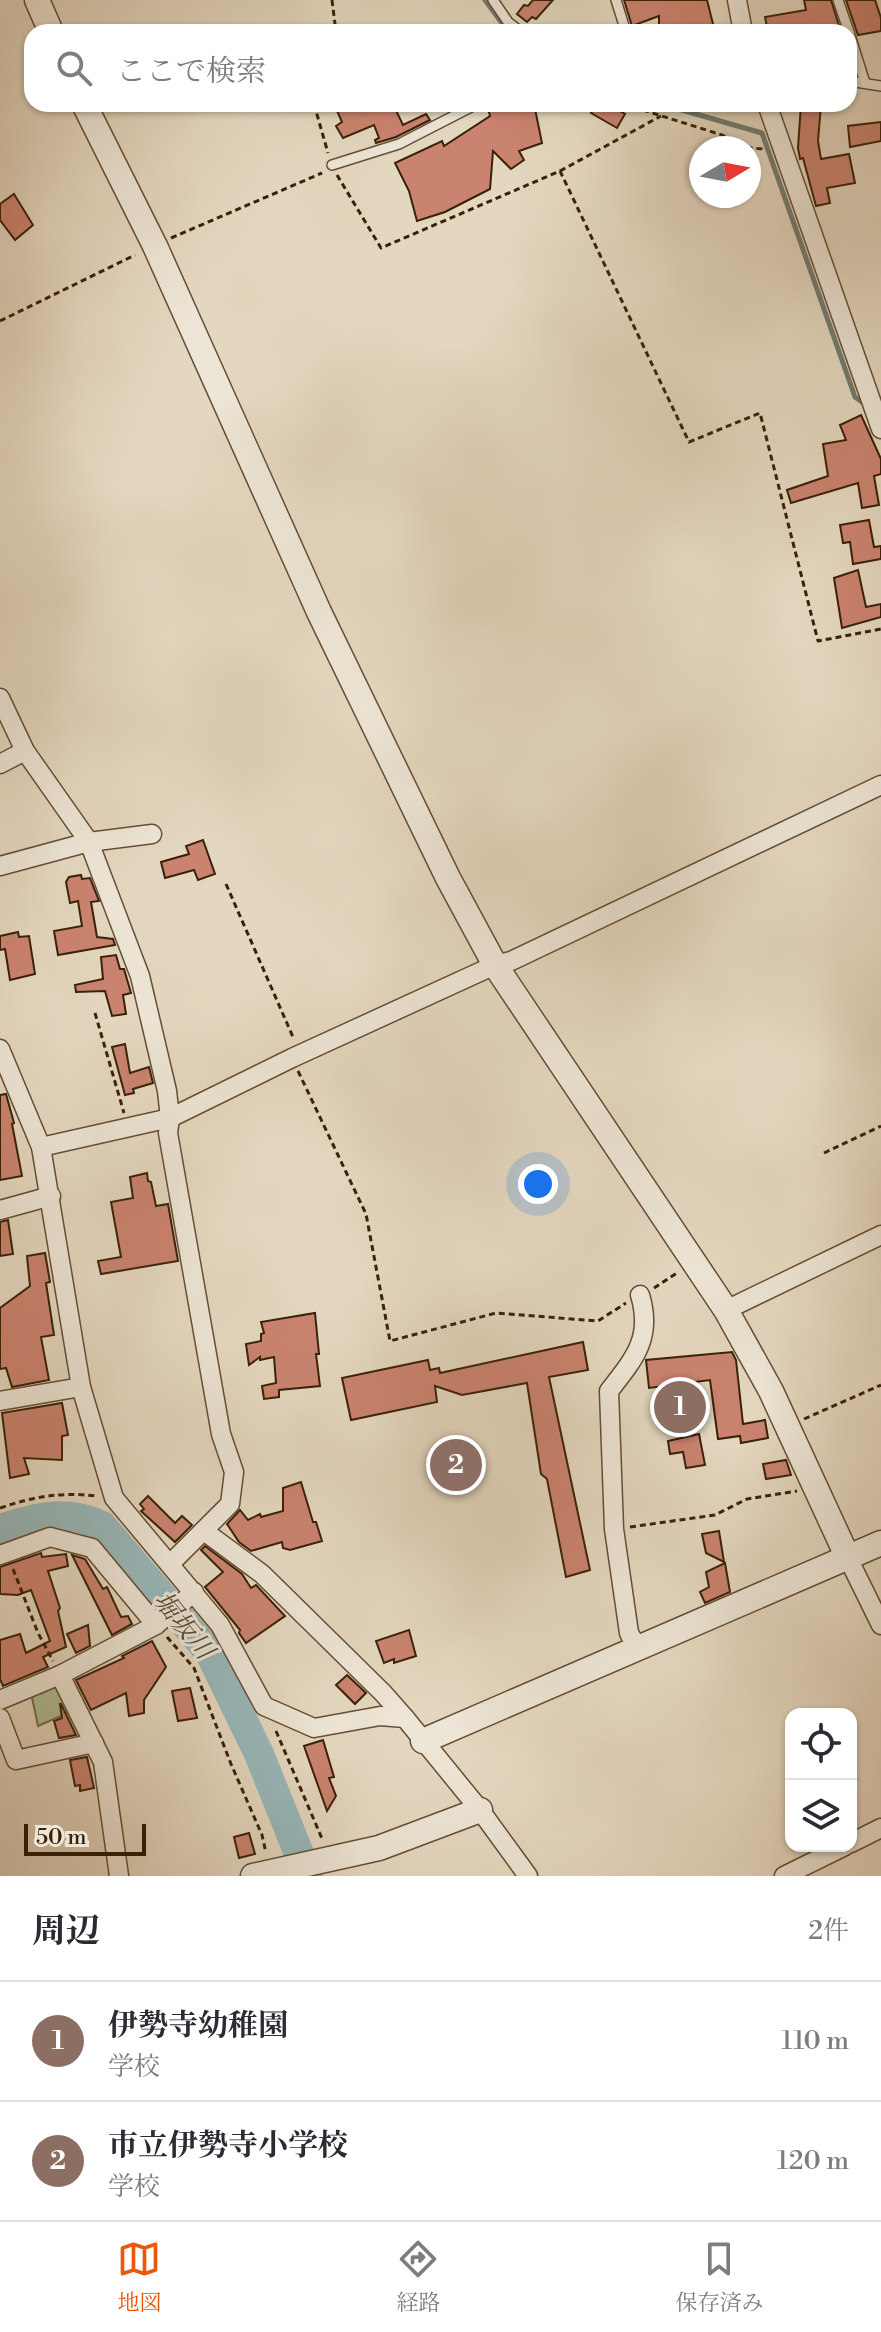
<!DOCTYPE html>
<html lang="ja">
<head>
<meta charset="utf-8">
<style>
	body { margin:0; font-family:"Libre Bodoni","Noto Serif JP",serif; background:#f7f7f7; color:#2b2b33 }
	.controls { position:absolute; right:24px; bottom:24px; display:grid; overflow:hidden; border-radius:16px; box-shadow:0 2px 6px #0004 }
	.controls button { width:72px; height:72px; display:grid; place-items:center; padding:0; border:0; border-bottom:2px solid #e1e1e2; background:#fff; color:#2b2b33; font:40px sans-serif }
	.compass { position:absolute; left:689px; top:136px; width:72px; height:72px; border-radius:50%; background:#fff; box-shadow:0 2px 6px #0004; rotate:80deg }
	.scale { position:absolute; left:24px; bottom:20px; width:122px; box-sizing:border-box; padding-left:8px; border:4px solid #392108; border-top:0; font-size:22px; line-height:28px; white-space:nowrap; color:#392108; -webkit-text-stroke:6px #ede5d5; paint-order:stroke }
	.you { position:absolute; left:538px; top:1184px; width:28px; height:28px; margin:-20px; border:6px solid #fff; border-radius:50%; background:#1a73e8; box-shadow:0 0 0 12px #1a73e833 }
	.badge { display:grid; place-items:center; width:52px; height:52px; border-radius:50%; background:#ea580c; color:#fff; font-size:26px; font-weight:700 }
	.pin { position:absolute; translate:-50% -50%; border:4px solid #fff; box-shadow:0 2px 8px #0006 }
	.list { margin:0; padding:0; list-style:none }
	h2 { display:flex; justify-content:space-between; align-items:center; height:104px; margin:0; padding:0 32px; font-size:34px }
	h2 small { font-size:26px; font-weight:400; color:#7c7c81 }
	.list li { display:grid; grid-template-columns:52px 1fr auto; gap:24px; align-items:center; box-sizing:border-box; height:120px; padding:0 32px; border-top:2px solid #e1e1e2 }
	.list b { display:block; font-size:30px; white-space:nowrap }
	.list p { margin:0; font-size:26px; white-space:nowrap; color:#7c7c81 }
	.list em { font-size:26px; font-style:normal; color:#7c7c81 }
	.icon { flex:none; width:44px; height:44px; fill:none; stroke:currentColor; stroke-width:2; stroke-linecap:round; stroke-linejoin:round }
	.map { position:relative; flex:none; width:881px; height:1876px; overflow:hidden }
	.search { position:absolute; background:#fff; box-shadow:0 2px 6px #0004; left:24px; right:24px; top:24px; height:88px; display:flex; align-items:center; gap:20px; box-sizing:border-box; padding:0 28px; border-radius:24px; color:#7c7c81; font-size:30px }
	.sheet { height:344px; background:#fff }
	nav { display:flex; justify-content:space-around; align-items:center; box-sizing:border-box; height:112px; border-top:2px solid #e1e1e2; background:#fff; font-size:22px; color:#7c7c81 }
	nav a { display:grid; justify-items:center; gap:4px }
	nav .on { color:#ea580c }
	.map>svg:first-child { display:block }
	.green { fill:#b0bf95; stroke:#74704e; stroke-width:2 }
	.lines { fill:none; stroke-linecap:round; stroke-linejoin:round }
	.stream { stroke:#727c73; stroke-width:5 }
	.river { stroke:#98b8ba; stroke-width:30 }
	.building { fill:#ca836f; stroke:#392108; stroke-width:2 }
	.service-casing { stroke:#644e36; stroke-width:12 }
	.minor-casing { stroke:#644e36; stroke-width:21 }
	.tertiary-casing { stroke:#644e36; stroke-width:27 }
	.path { stroke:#392108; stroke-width:3; stroke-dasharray:6 4; stroke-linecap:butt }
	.service { stroke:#ede5d5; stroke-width:9 }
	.minor { stroke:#ede5d5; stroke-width:18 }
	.tertiary { stroke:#ede5d5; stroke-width:24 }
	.labels { text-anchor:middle; stroke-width:6; stroke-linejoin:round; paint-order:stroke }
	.water-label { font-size:26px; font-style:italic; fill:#564e3d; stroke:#ede5d5 }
</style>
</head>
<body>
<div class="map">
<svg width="881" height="1876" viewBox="0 0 881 1876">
	<rect width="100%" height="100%" fill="#e4d7bf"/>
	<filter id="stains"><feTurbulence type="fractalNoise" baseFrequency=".0025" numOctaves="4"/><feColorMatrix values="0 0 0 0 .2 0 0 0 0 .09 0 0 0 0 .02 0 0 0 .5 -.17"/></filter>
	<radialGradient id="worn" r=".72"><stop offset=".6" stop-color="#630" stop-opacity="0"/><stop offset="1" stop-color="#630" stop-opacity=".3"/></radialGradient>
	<path class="green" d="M60 1675 77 1709 38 1726 30 1688Z"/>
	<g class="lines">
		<g class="stream">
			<path d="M485 0 504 26 512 32"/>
			<path d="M661 104 762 133 855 397 866 405"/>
		</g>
		<path class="river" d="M0 1529C36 1517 68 1509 102 1526L210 1653 259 1754 308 1876"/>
	</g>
	<g class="building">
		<path d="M533 0H553L536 19 532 17 527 22 517 14 524 5 528 6Z"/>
		<path d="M624 0H707L715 32H659V16L632 26Z"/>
		<path d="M804 0H831L841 32H768L765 17 806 10Z"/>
		<path d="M846 0H875L881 18V31L858 35Z"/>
		<path d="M334 104H393L403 125 426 114 430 120 396 137 376 143 375 140 379 138 374 125 343 138 336 126 342 122Z"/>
		<path d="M487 104H534L542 143 519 151 524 160 511 169 493 151 490 189 445 212 417 221 409 191 395 163 442 141 444 146 490 116Z"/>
		<path d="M596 104H607L625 114 617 128 591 113Z"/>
		<path d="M801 104 821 105 818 141 821 159 849 154 855 183 827 188 830 203 816 206 803 158 800 159 798 148Z"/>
		<path d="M881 122V141L850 147 848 126Z"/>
		<path d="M14 194 33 225 15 240 0 220V204Z"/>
		<path d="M861 415 881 459V474L874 476 879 505 862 508 858 483 791 503 787 490 828 476 823 444 846 440 840 425Z"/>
		<path d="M869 520 874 547 881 546V559L853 564 850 542 843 543 840 525Z"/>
		<path d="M858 570 866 607 881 604V617L842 628 834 578Z"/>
		<path d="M203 840 215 874 198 880 194 870 165 878 161 862 189 854 186 846Z"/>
		<path d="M81 875 82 879 90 878 99 901 91 902 97 937 113 939 115 945 58 955 54 931 82 926 78 901 70 903 66 882 69 877Z"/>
		<path d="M18 932 19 937 29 936 35 974 10 980 5 949 0 950V936Z"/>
		<path d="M116 955 120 969H124L131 993 123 995 126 1014 112 1016 105 991 76 992 75 985 103 979 101 957Z"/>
		<path d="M125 1044 130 1073 149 1067 153 1083 133 1089 134 1093 125 1095 112 1047Z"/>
		<path d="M6 1094 14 1123 12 1124 22 1176 0 1180V1095Z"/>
		<path d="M147 1173 148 1181 151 1182 156 1206 168 1204 178 1261 101 1274 98 1261 121 1257 111 1202 133 1198 130 1177Z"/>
		<path d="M8 1220 13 1254 0 1256V1222Z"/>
		<path d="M45 1253 50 1282 46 1283 54 1335 41 1337 49 1380 12 1387 6 1368 0 1369V1308L30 1286 27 1256Z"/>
		<path d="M315 1313 319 1354H316L320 1386 279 1390V1397L264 1399 262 1386 276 1383 274 1357 260 1360V1357L249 1365 246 1344 261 1341V1334L264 1333 261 1322Z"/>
		<path d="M583 1342 588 1370 549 1377 590 1570 566 1577 547 1479 541 1474 527 1383 462 1395 435 1386 437 1402 351 1420 342 1378 428 1360 430 1370 439 1368 440 1373Z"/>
		<path d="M732 1352 736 1360 743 1424 765 1420 768 1438 741 1443 740 1436 718 1439 710 1380 649 1388 646 1360Z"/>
		<path d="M62 1403 68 1435 62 1436V1460L24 1458 29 1474 10 1478 2 1413Z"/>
		<path d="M699 1434 705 1465 686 1468 683 1452 670 1454 668 1441Z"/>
		<path d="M786 1460 791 1475 766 1479 763 1464Z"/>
		<path d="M301 1482 313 1522H316L322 1541 290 1550 283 1548 282 1542 251 1551 239 1542 227 1524 240 1510 248 1520 260 1514 261 1517 283 1511V1488Z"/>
		<path d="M148 1496 175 1523 182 1516 192 1525 175 1542 141 1511 144 1509 140 1504Z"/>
		<path d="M719 1531 724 1562 706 1553 702 1534Z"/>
		<path d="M205 1546 242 1574 251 1588 256 1585 285 1616 246 1643 239 1633 240 1630 205 1587 223 1572 201 1550Z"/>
		<path d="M41 1553 42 1557 66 1554 68 1566 48 1571 60 1608 58 1611 66 1647 43 1657 48 1667 3 1686 0 1679V1640L20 1634 26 1653 50 1641 31 1590 18 1595 0 1594V1567Z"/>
		<path d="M72 1555 85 1559 103 1589 107 1587 121 1617 128 1616 132 1624 112 1635Z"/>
		<path d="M725 1563 730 1592 705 1603 700 1592 709 1587 706 1572Z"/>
		<path d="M88 1625 90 1646 76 1653 67 1634Z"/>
		<path d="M409 1630 416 1656 394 1663V1659L384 1663 376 1641Z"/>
		<path d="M152 1641 166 1667 144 1700V1713L129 1716 126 1693 91 1710 76 1680 124 1658 122 1656Z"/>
		<path d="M347 1675 366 1693 355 1704 336 1685Z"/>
		<path d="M190 1688 197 1718 178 1721 172 1691Z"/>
		<path d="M60 1704H61L76 1735 59 1738 54 1721 62 1718Z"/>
		<path d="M323 1740 334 1777 329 1778 336 1796 327 1811 304 1746Z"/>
		<path d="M87 1757 94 1788 80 1791V1785L75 1786 70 1760Z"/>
		<path d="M249 1833 255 1854 239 1858 234 1837Z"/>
	</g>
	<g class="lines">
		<g class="service-casing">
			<g id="service">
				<path d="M493 0 508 22 521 32"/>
				<path d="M616 0 626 32"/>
				<path d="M838 0 849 32"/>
				<path d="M849 32 865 83"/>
				<path d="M849 81 881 86"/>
				<path d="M332 165 399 144 477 104"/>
			</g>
		</g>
		<g class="minor-casing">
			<g id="minor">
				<path d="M737 0 743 32"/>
				<path d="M767 104 881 429"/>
				<path d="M0 698 25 751 89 842 140 976 167 1091 170 1118 168 1133 221 1434 234 1472 230 1504 170 1564"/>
				<path d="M0 764 25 751"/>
				<path d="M0 866 89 842 152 834"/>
				<path d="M0 1049 41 1147 81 1387 114 1498 220 1625 264 1706 314 1728 380 1716 405 1718 480 1810 528 1876"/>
				<path d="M41 1147 170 1118 292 1058 495 965 511 961 881 785"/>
				<path d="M0 1210 51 1196"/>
				<path d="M726 1310 881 1235"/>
				<path d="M0 1401 81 1387"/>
				<path d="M204 1531 262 1574 383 1693 405 1718"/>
				<path d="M0 1555 50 1537 92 1548 156 1625"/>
				<path d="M848 1558 881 1625"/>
				<path d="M638 1649 629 1633 614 1529 609 1391C634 1359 653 1338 640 1295"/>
				<path d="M60 1675 103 1762 119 1876"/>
				<path d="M0 1700 60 1675 156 1625 194 1592"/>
				<path d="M0 1718 16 1760 94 1743"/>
				<path d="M851 1843 881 1828"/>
				<path d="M784 1876 845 1846"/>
			</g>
		</g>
		<g class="tertiary-casing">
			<g id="tertiary">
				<path d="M37 0 51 32"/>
				<path d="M84 104 155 246 319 612 448 878 495 965 726 1310 771 1391 848 1558"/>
				<path d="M423 1741 881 1543"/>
				<path d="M253 1876 379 1848 480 1810"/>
			</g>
		</g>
		<g class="path">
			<path d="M332 0 336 32"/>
			<path d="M314 104 328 153"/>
			<path d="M624 104 722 135 751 148 764 149"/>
			<path d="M560 171 661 116"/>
			<path d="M337 175 381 248 560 171 689 442 760 413 818 641 881 629"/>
			<path d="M171 238 322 173"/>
			<path d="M0 321 135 255"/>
			<path d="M226 884 293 1037"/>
			<path d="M95 1013 124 1113"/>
			<path d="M298 1071 366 1214 390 1341 496 1313 598 1321 626 1303"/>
			<path d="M824 1153 881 1126"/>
			<path d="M654 1288 677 1273"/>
			<path d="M804 1419 881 1385"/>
			<path d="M0 1508C36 1496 60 1492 98 1496"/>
			<path d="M630 1527 715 1515 747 1499 797 1491"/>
			<path d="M13 1569 38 1633 53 1661"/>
			<path d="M167 1637 194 1668 231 1764 262 1835 266 1853"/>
			<path d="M276 1731 323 1841"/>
		</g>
		<use href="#service" class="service"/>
		<use href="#minor" class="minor"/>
		<use href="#tertiary" class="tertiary"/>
	</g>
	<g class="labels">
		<g class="water-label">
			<text transform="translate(184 1625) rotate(51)" y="9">堀坂川</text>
		</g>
	</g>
	<rect width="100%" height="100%" filter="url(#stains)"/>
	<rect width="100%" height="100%" fill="url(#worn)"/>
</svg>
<div class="controls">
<button><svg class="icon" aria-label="locate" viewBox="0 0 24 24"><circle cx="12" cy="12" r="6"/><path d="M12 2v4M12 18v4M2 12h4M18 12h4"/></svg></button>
<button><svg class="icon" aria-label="layers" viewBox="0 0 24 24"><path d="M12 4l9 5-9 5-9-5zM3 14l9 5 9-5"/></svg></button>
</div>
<svg class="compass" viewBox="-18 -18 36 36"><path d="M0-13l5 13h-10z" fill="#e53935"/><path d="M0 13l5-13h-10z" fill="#7c7c81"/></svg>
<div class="scale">50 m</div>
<div class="you"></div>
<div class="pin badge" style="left:680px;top:1407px;background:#8d6e63">1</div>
<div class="pin badge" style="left:456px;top:1465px;background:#8d6e63">2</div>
<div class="search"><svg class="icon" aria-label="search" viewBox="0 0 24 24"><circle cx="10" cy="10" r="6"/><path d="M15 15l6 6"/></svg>ここで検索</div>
</div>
<section class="sheet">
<h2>周辺<small>2件</small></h2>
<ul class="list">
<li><span class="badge" style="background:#8d6e63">1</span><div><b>伊勢寺幼稚園</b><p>学校</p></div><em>110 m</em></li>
<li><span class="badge" style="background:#8d6e63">2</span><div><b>市立伊勢寺小学校</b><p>学校</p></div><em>120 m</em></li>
</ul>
</section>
<nav>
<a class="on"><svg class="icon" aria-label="map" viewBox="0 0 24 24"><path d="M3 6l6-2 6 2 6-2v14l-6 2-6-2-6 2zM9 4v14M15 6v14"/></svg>地図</a>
<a><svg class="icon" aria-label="directions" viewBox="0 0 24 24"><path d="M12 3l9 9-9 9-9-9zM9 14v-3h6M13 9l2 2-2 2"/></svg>経路</a>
<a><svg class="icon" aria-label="saved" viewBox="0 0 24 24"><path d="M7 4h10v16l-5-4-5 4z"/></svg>保存済み</a>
</nav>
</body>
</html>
